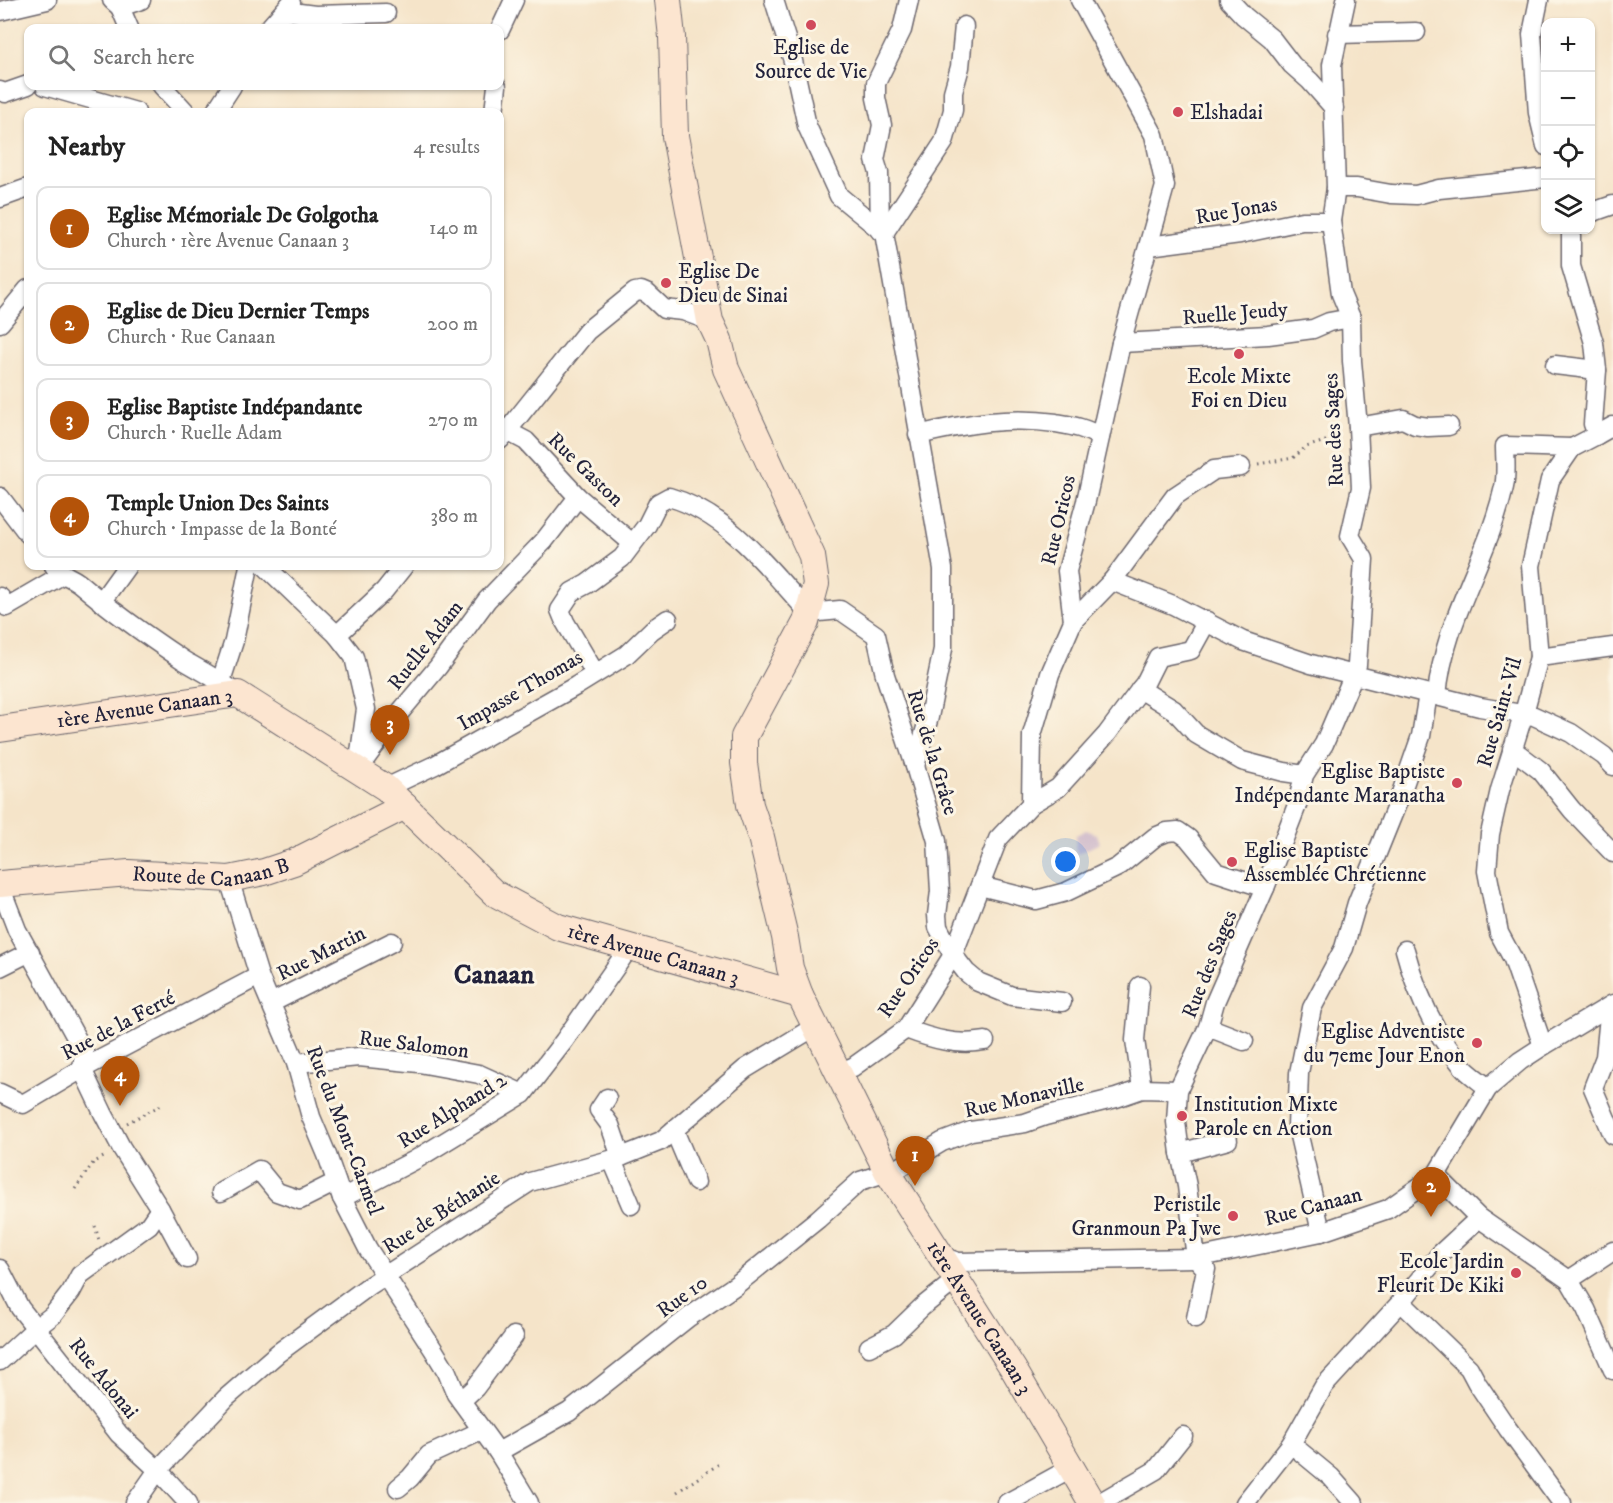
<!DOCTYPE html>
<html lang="en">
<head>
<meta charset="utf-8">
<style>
	body { margin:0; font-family:"IM FELL DW Pica",serif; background:#f2f2f2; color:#222 }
	.controls { position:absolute; right:18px; top:18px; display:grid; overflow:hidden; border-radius:12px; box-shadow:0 2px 4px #0004 }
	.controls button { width:54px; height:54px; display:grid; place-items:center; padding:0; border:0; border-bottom:2px solid #e0e0e0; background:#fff; color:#222; font:30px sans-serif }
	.you { position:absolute; left:1066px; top:862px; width:21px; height:21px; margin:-15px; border:4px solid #fff; border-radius:50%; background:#1a73e8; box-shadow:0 0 0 9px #1a73e833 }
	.badge { display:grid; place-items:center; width:39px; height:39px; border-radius:50%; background:#b45309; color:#fff; font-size:20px; font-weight:700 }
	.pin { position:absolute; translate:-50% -50px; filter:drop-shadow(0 2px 3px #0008) }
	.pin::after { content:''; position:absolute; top:32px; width:21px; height:18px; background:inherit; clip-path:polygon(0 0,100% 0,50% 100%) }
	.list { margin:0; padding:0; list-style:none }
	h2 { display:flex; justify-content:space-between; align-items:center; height:78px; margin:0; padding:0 24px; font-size:26px }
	h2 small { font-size:20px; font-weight:400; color:#767676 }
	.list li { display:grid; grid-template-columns:39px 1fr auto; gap:18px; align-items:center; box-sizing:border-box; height:84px; margin:0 12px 12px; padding:0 12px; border:2px solid #e0e0e0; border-radius:12px }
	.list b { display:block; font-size:22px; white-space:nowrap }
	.list p { margin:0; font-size:20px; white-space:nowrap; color:#767676 }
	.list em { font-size:20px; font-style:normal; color:#767676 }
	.icon { flex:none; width:33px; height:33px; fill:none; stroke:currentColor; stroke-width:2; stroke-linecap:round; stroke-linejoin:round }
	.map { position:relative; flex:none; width:1613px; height:1503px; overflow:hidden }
	.search { position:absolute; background:#fff; box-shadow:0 2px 4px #0004; left:24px; top:24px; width:480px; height:66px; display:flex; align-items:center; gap:15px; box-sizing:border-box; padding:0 21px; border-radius:12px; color:#767676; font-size:22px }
	.panel { position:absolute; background:#fff; box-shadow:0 2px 4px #0004; left:24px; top:108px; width:480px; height:462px; border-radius:12px }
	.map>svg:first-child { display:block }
	.industrial { fill:#d1bdcc }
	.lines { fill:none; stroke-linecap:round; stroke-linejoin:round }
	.street-casing { stroke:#6c666d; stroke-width:21 }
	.secondary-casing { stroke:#6c666d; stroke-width:28 }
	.path { stroke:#6c666d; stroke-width:3; stroke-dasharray:1.5 4.5; stroke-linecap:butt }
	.street { stroke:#fff; stroke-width:18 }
	.secondary { stroke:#fce5d0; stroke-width:26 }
	.poi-dot { fill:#d1495b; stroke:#fcf5e5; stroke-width:2 }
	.labels { text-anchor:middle; stroke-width:6; stroke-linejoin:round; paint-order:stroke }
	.poi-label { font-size:21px; fill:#22223b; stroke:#fcf5e5; text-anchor:start }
	.street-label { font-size:21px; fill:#22223b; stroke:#fcf5e5 }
	.district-label { font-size:27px; font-weight:bold; fill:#22223b; stroke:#fcf5e5 }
</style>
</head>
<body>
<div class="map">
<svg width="1613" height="1503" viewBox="0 0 1613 1503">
	<rect width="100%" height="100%" fill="#fcf5e5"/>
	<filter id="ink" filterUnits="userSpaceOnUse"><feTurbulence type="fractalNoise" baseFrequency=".0167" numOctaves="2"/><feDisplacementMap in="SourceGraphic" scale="12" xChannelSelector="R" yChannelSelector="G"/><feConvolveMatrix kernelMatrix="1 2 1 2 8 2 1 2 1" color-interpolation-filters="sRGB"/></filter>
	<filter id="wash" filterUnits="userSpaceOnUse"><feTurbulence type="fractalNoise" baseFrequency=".008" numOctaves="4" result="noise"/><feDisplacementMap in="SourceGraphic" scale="24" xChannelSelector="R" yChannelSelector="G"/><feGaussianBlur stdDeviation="1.35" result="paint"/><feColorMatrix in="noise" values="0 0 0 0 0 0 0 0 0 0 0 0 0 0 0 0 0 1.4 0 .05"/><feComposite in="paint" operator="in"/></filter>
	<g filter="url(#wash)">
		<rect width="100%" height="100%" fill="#f5e4c9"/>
		<path class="industrial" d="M1086 830 1097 834 1100 843 1077 854 1075 848 1076 835Z"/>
	</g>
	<g filter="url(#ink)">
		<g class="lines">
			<g class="street-casing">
				<g id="street">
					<path d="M112 0 120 7 141 0"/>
					<path d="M120 0V7L129 28"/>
					<path d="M774 0 793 61 807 126 839 196 884 233 943 569V649L929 717 915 766"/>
					<path d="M1229 0 1244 16 1272 39 1292 65 1310 81 1334 108"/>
					<path d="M1539 0 1532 34 1538 113 1546 146"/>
					<path d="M0 11 47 0"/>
					<path d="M284 11 315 15 386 13"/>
					<path d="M269 28 291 3"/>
					<path d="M500 30 514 0"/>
					<path d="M1337 34 1416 32"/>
					<path d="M45 86 136 112"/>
					<path d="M162 86 186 112"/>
					<path d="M0 91 5 93 28 85"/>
					<path d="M215 112 232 86"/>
					<path d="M494 112 497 86"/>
					<path d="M1336 188H1357L1391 194 1416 195 1439 189 1546 178"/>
					<path d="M0 198 28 188"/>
					<path d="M1590 213 1613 205"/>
					<path d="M880 231 879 173 875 160 882 125 876 98V83L902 30 909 0"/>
					<path d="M884 233 944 142 953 110V92L960 67 964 26"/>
					<path d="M1149 246 1240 234 1302 221H1331"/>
					<path d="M0 323 28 289"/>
					<path d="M1121 343 1268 335 1313 329 1329 322 1351 318"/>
					<path d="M1555 365 1597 370"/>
					<path d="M1358 427 1403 419 1415 425 1428 427 1449 426"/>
					<path d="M507 431 526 441 578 497 632 543"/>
					<path d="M918 435C964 424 1009 416 1056 423 1073 426 1086 428 1100 437"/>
					<path d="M1597 435 1613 426"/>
					<path d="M500 440 587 331 635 292 641 291 648 294 664 309 683 311 710 321"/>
					<path d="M0 497 28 534"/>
					<path d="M54 566C64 577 68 575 79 583 112 611 147 636 183 660 202 671 221 681 238 694"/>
					<path d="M265 566 337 635 354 657 366 709 358 767"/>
					<path d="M1112 581 1173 605 1243 641 1311 664 1480 707 1534 716 1571 733 1604 756 1613 766"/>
					<path d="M0 597 7 607 62 575"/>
					<path d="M101 602 127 566"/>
					<path d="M1073 621 1112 581 1175 496 1214 470 1241 467"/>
					<path d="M337 635 384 591 404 566"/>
					<path d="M1539 657 1613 647"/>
					<path d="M595 673 565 622 560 610 572 592 587 584 622 558 647 525 658 503 669 497C729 514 769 569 809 613L840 610 876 635 885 675 915 766 937 841 940 891 937 915 938 927 953 955 966 972 978 982 1012 996 1062 1002"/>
					<path d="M221 681 234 641 249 566"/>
					<path d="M1140 689 1174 710 1196 734 1242 761 1284 772 1304 775"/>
					<path d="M1437 696C1443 621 1488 559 1504 487 1507 474 1505 459 1505 446L1572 448"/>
					<path d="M1512 749 1541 771 1572 810 1613 853"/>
					<path d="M358 769 396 717 438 667 487 600 544 541 578 497"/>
					<path d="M386 788 435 765 576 686 626 655 652 630 668 619"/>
					<path d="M1031 804 1058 788 1107 734 1145 683 1158 657 1191 650 1207 621"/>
					<path d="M229 879 259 976 296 1063 311 1117 327 1155 342 1198 368 1249 433 1349 447 1372 456 1394 498 1452 529 1503"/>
					<path d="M0 886 17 930 84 1052 82 1069 103 1113 121 1147 160 1209 187 1259"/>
					<path d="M980 886 1036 900 1066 892 1118 867 1155 837 1167 832 1178 831 1188 838 1216 872 1265 888"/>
					<path d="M1405 950C1416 992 1435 1034 1463 1067 1470 1075 1480 1081 1488 1088"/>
					<path d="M0 967 30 952"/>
					<path d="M1140 986 1135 1040 1142 1089"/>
					<path d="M271 1003 392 942"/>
					<path d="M1610 1006 1605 1057 1593 1088 1613 1135"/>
					<path d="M1208 1027 1244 1041"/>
					<path d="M906 1029C932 1039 957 1046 985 1041"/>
					<path d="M1543 1046 1513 959 1499 933 1487 871 1490 834 1500 790 1524 713 1539 657 1531 566 1550 480 1572 448 1597 435 1593 424 1597 370 1594 343 1571 266V230"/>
					<path d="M296 1063 359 1057 419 1063 479 1074 523 1094"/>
					<path d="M839 1072 853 1067 906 1029 953 955 998 839 1031 804 1032 735 1050 674 1073 621 1067 571 1086 501 1121 343 1165 186 1154 135 1080 0"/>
					<path d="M0 1093 23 1104 82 1069 259 976"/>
					<path d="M607 1098 599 1110 610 1125 621 1157"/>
					<path d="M674 1130 696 1182"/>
					<path d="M1180 1153 1228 1140"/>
					<path d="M612 1160 631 1205"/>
					<path d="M1436 1175 1479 1218 1569 1280 1586 1309 1613 1370"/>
					<path d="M221 1192 259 1170 277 1192 300 1200 336 1182"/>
					<path d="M342 1198 415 1160 523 1094 564 1041 629 948"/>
					<path d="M1321 1232 1297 1127 1299 1073 1312 1008 1344 948 1357 903 1399 799 1421 736 1428 694"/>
					<path d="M941 1256 958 1262 1196 1258 1321 1232 1388 1209 1436 1175 1488 1088 1520 1061 1543 1046 1613 1004"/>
					<path d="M0 1269 20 1308 119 1434 158 1470 188 1503"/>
					<path d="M1569 1280 1613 1251"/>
					<path d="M1401 1302 1469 1368 1477 1383 1508 1429 1562 1503"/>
					<path d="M1196 1318 1206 1269 1196 1258 1187 1186 1180 1153 1176 1122 1178 1090 1208 1027 1215 1002 1265 888 1297 805 1304 775 1324 744 1354 674 1357 665 1364 559 1350 536 1361 488 1358 427 1352 361 1351 318 1341 294 1331 221 1336 188 1332 65 1346 0"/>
					<path d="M869 1347 894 1334 922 1307 957 1279"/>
					<path d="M0 1361 36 1328 53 1315 71 1292 80 1275 149 1225 160 1209"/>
					<path d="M461 1401 475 1388 514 1336"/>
					<path d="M1291 1444 1331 1477 1354 1503"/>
					<path d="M498 1452 569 1412 689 1317 736 1285 818 1219 860 1181 897 1169 942 1142 971 1131 1025 1123 1045 1116 1116 1098 1142 1089 1178 1090"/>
					<path d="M398 1488 410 1478 429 1455 481 1431"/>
					<path d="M135 1503 158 1470 226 1398 278 1353 369 1286 530 1182 621 1157 661 1141 745 1069 816 1026"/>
					<path d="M1007 1503 1071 1468"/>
					<path d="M1099 1503 1156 1470 1183 1436"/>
					<path d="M1245 1503 1291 1444 1324 1386 1401 1302 1440 1254 1479 1218"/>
				</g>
			</g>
			<g class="secondary-casing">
				<g id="secondary">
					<path d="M668 0 672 37 675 136 710 321 719 340 726 369 812 556 816 584 806 622 744 737V763L750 805 761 837 785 937 790 968 800 995"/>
					<path id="s1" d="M0 729 238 694 386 788 494 893 558 927 800 995 887 1171 1014 1370 1092 1503"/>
					<path id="s2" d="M0 884 129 873 229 879 264 872 294 862 405 806"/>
				</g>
			</g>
			<g class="path">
				<path d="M1258 464 1293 458 1306 447 1341 436"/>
				<path d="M127 1123 163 1104"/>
				<path d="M75 1189 93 1163 107 1155"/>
				<path d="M95 1226 99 1240"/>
				<path d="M677 1492 719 1464"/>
			</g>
			<use href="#street" class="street"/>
			<use href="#secondary" class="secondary"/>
		</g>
	</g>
	<g class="poi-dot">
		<circle cx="811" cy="25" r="6"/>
		<circle cx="1178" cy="112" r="6"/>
		<circle cx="666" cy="283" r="6"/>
		<circle cx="1239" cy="354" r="6"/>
		<circle cx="1457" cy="783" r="6"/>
		<circle cx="1232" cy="862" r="6"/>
		<circle cx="1477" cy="1043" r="6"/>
		<circle cx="1182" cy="1116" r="6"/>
		<circle cx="1233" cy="1216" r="6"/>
		<circle cx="1516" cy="1273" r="6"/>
	</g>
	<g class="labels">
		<g class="poi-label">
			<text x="811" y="54" text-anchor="middle">Eglise de<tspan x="811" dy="24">Source de Vie</tspan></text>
			<text x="1190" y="119">Elshadai</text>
			<text x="678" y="278">Eglise De<tspan x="678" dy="24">Dieu de Sinai</tspan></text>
			<text x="1239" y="383" text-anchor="middle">Ecole Mixte<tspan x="1239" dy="24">Foi en Dieu</tspan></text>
			<text x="1445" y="778" text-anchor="end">Eglise Baptiste<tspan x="1445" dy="24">Indépendante Maranatha</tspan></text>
			<text x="1244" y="857">Eglise Baptiste<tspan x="1244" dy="24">Assemblée Chrétienne</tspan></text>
			<text x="1465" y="1038" text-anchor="end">Eglise Adventiste<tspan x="1465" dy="24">du 7eme Jour Enon</tspan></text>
			<text x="1194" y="1111">Institution Mixte<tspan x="1194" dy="24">Parole en Action</tspan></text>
			<text x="1221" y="1211" text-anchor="end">Peristile<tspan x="1221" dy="24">Granmoun Pa Jwe</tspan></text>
			<text x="1504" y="1268" text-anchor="end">Ecole Jardin<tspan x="1504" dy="24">Fleurit De Kiki</tspan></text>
		</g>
		<g class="street-label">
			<text transform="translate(1236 210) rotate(-10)" y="7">Rue Jonas</text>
			<text transform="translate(1235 313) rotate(-5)" y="7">Ruelle Jeudy</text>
			<text transform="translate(1333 430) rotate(-93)" y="7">Rue des Sages</text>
			<text transform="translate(586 469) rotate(44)" y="7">Rue Gaston</text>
			<text transform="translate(1058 520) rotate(-77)" y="7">Rue Oricos</text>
			<text transform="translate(425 645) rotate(-52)" y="7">Ruelle Adam</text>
			<text transform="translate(520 690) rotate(-30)" y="7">Impasse Thomas</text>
			<text dy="7" stroke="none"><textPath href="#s1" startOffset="146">1ère Avenue Canaan 3</textPath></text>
			<text transform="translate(1499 712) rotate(-74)" y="7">Rue Saint-Vil</text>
			<text transform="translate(933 752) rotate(73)" y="7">Rue de la Grâce</text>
			<text dy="7" stroke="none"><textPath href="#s2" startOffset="212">Route de Canaan B</textPath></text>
			<text transform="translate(321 953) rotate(-27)" y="7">Rue Martin</text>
			<text dy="7" stroke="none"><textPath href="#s1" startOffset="738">1ère Avenue Canaan 3</textPath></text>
			<text transform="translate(1209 964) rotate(-68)" y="7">Rue des Sages</text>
			<text transform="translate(908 977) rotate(-56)" y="7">Rue Oricos</text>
			<text transform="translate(118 1025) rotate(-28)" y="7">Rue de la Ferté</text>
			<text transform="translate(414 1044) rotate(7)" y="7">Rue Salomon</text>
			<text transform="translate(1024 1097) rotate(-13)" y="7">Rue Monaville</text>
			<text transform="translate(452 1110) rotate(-32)" y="7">Rue Alphand 2</text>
			<text transform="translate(345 1130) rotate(69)" y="7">Rue du Mont-Carmel</text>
			<text transform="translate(1313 1206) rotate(-15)" y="7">Rue Canaan</text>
			<text transform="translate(441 1212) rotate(-33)" y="7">Rue de Béthanie</text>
			<text transform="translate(682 1296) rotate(-36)" y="7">Rue 10</text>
			<text dy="7" stroke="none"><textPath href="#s1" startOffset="1260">1ère Avenue Canaan 3</textPath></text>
			<text transform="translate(104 1378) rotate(51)" y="7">Rue Adonai</text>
		</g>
		<g class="district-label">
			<text x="494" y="983">Canaan</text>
		</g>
	</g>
</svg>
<div class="controls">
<button>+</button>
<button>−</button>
<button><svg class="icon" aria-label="locate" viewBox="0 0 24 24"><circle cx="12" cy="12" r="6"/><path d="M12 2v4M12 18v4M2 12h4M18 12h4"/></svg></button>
<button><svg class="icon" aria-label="layers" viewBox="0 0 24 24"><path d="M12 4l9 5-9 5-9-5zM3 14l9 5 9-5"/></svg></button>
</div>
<div class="you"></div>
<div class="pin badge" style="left:915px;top:1186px">1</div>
<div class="pin badge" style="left:1431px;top:1217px">2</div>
<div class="pin badge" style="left:390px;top:755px">3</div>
<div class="pin badge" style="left:120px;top:1106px">4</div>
<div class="search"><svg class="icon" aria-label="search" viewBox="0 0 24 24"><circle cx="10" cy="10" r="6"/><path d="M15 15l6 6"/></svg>Search here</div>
<section class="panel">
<h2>Nearby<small>4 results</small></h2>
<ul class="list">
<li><span class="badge">1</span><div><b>Eglise Mémoriale De Golgotha</b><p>Church · 1ère Avenue Canaan 3</p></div><em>140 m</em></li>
<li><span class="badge">2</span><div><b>Eglise de Dieu Dernier Temps</b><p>Church · Rue Canaan</p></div><em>200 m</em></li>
<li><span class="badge">3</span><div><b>Eglise Baptiste Indépandante</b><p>Church · Ruelle Adam</p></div><em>270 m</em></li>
<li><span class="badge">4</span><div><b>Temple Union Des Saints</b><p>Church · Impasse de la Bonté</p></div><em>380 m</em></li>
</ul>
</section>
</div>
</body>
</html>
